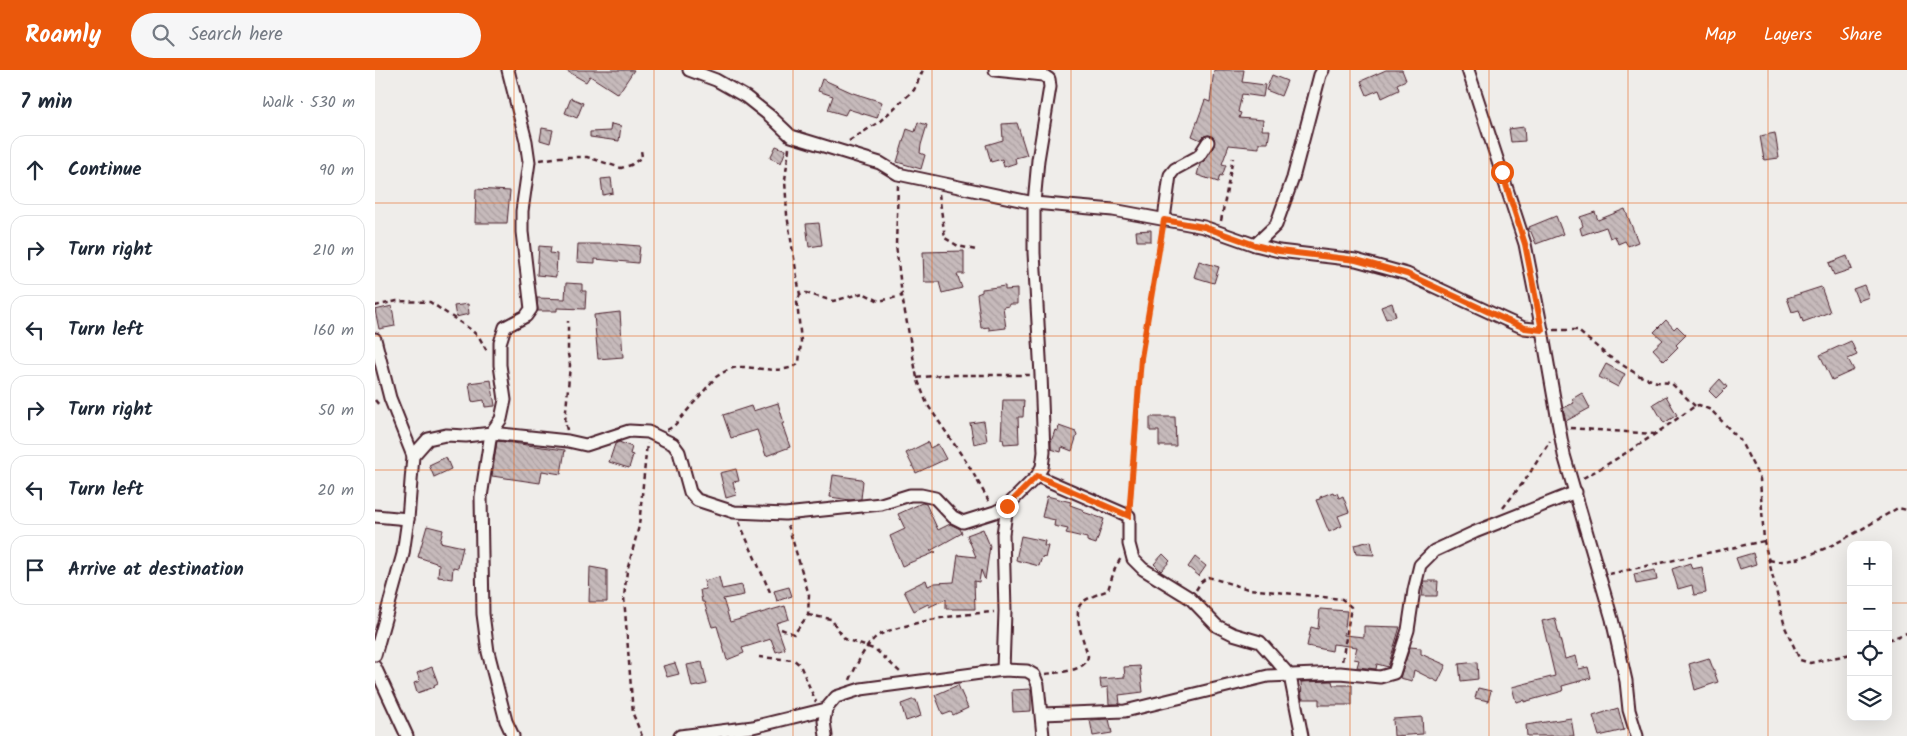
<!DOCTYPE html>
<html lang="en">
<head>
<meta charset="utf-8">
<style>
	body { margin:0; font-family:Kalam,sans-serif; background:#f6f6f7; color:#1f2937 }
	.controls { position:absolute; right:15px; bottom:15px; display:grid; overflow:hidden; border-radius:10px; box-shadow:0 5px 20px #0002 }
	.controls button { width:45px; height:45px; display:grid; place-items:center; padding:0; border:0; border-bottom:1px solid #e0e1e3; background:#fff; color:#1f2937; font:25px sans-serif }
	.stop { position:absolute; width:15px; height:15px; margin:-11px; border:4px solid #ea580c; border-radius:50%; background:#fff }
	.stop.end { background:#ea580c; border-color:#fff; box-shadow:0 1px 5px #0008 }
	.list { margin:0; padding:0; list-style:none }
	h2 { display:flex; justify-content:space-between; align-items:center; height:65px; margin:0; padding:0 20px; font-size:21px }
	h2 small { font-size:16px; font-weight:400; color:#747a83 }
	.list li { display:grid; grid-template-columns:32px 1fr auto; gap:15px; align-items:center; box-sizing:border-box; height:70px; margin:0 10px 10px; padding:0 10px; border:1px solid #e0e1e3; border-radius:15px }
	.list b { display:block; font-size:19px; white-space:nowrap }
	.list em { font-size:16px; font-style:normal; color:#747a83 }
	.icon { flex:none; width:28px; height:28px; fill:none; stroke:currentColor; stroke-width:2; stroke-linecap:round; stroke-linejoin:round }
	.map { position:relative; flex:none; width:1532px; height:666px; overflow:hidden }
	header { display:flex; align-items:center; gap:30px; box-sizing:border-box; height:70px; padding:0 25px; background:#ea580c; color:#fff }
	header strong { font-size:24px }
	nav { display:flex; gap:28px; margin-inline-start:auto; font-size:18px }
	.search { width:350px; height:45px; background:#f6f6f7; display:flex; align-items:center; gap:12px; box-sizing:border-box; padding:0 18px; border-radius:28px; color:#747a83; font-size:19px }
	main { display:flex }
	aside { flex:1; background:#fff }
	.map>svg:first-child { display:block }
	.building { fill:url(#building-back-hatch); stroke:#4a1f2b }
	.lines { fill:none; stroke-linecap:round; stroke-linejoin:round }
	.minor-casing { stroke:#4a1f2b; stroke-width:15 }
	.path { stroke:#4a1f2b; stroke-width:2.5; stroke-dasharray:5 4; stroke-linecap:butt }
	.minor { stroke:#f6f6f2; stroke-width:11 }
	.route { stroke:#ea580c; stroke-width:6 }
	.grid { fill:none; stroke:#e8590c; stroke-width:1; stroke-opacity:0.55 }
</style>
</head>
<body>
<header>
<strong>Roamly</strong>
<div class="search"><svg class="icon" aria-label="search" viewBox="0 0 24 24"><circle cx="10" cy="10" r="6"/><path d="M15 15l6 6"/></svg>Search here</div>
<nav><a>Map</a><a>Layers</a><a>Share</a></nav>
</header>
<main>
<aside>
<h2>7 min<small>Walk · 530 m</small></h2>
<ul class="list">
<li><svg class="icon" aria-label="ahead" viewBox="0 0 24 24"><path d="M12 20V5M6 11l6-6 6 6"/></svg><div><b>Continue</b></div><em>90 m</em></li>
<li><svg class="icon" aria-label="right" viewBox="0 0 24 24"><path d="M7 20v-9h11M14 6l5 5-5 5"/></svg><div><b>Turn right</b></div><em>210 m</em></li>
<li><svg class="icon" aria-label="left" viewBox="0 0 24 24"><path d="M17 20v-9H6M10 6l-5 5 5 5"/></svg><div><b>Turn left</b></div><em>160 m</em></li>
<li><svg class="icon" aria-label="right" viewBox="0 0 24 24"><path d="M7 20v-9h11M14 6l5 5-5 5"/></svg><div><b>Turn right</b></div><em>50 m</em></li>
<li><svg class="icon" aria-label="left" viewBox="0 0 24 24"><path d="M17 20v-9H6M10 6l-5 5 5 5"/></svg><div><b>Turn left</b></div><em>20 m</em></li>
<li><svg class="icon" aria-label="arrive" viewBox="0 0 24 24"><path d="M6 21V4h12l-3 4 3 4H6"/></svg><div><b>Arrive at destination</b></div></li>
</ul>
</aside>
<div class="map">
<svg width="1532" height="666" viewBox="0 0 1532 666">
	<defs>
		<pattern id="building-back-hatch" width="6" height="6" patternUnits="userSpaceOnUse" patternTransform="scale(1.25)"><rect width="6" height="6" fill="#c6babb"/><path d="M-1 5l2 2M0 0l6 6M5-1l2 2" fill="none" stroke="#ac9fa1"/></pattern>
	</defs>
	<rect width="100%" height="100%" fill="#efedea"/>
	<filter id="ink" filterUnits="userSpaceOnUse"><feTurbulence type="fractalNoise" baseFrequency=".02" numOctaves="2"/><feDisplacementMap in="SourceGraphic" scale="10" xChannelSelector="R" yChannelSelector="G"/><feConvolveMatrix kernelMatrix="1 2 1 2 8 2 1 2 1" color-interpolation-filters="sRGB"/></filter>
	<g filter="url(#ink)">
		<g class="building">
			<path d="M190 0H259L243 24 215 6 211 12Z"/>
			<path d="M839 0H869L867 12 890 15 888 27 867 24 863 42 866 43 864 48 888 50 887 60H895L893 73H884V78L854 75 847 94 851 95 847 106 845 105 843 112 822 105 825 94 830 90 839 76V68L834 65 829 66 826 70 817 66 830 30 835 32Z"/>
			<path d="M1011 0H1027L1031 10 1022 14 1024 20 1007 28 1004 20 992 25 986 11Z"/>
			<path d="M897 5 912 11 906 26 891 20Z"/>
			<path d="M447 9 478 23 507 32 502 48 473 39 470 45 453 40 458 26 443 21Z"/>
			<path d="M196 28 208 33 202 48 190 43Z"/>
			<path d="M543 52 552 55 546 75 545 83 550 85 546 99 522 92 532 59 540 62Z"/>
			<path d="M642 53 652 85 640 88 641 93 629 97 627 89 616 92 611 75 628 70 627 54Z"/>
			<path d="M236 54 246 56 244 71 215 67V62L235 61Z"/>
			<path d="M1149 57 1150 71 1136 72 1134 59Z"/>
			<path d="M167 58 178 60 175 73 165 70Z"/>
			<path d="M1400 63 1404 88 1389 90 1385 66Z"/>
			<path d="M401 76 411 80 406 93 395 88Z"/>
			<path d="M236 108 238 123 228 125 226 109Z"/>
			<path d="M101 119 135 121 132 153H100Z"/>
			<path d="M1250 139 1263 172 1253 176 1250 171 1243 174 1240 166 1235 168 1231 157 1207 165 1205 158 1208 156 1205 147 1220 142 1223 150Z"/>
			<path d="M1181 146 1188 164 1161 174 1154 157Z"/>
			<path d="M444 153 447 175 434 177 431 154Z"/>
			<path d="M776 160V171H762L761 161Z"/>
			<path d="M203 174H240L265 176 263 193 220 189V193L202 192Z"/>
			<path d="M164 176 176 177 175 183 182 184 181 207 162 205Z"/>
			<path d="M589 181V204H582L587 218 567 223 564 212H549L548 182Z"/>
			<path d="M1472 186 1477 199 1459 205 1454 193Z"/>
			<path d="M824 191 844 197 839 213 819 207Z"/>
			<path d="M191 213 207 214V221H211L210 239 182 238V241H163L162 228 190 229Z"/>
			<path d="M1489 215 1494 227 1483 231 1478 219Z"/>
			<path d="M630 216V220L642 219V234H634V236L628 237 631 258 614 260V257L606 258 602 224 607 222V219Z"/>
			<path d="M1446 217 1455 242 1428 252 1424 240 1417 242 1412 228Z"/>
			<path d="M1017 233 1021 246 1011 249 1006 237Z"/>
			<path d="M93 234 94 244 81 247 79 236Z"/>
			<path d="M17 236 20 256 4 259 0 240Z"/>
			<path d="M245 242 248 287 223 289 219 245Z"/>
			<path d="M1291 250 1299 259 1302 256 1311 265 1301 275 1303 277 1289 291 1278 279 1288 270 1279 262Z"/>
			<path d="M1476 271 1482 285 1473 289 1479 300 1457 310 1445 285Z"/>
			<path d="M1231 294 1250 304 1243 317 1224 307Z"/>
			<path d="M1345 309 1352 317 1341 328 1334 321Z"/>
			<path d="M116 310 120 336 110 337 109 330 97 332 94 313Z"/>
			<path d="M1207 323 1215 338 1191 351 1188 338 1199 333 1197 329Z"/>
			<path d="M1291 326 1302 345 1289 353 1278 334Z"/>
			<path d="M628 330H649L648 347H643L644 373 629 374 628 369H626Z"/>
			<path d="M403 333 409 353 407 354 415 377 391 386 382 360 356 368 348 345 376 336 378 341Z"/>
			<path d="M775 347H800L801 376H784V361H775Z"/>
			<path d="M609 351 612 371 599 374 595 353Z"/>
			<path d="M684 356 701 362V364L702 365 697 381 687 377 686 382 676 379V372L680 360 683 361Z"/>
			<path d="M122 371 190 380 186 404 167 401 165 413 117 406Z"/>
			<path d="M244 372 257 377 255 384 258 385 254 398 234 392 240 374Z"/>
			<path d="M553 372 555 378 563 374 571 389 541 403 531 383Z"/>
			<path d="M71 387 76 399 59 407 54 395Z"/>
			<path d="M361 399 364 411 358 412 361 425 351 428 345 403Z"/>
			<path d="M458 405 486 409 488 411 486 429 475 430 455 427Z"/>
			<path d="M958 422 959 424 962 423 964 428 968 426 974 442 963 446 967 456 954 462 941 430 945 429V427Z"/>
			<path d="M672 426 696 432 695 435 709 440 708 442 729 449 721 474 712 471V468L691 463 693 459 679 456 680 450 667 447Z"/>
			<path d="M547 433 551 434 563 460 575 454 585 459 587 463 555 481 561 482 527 496 515 466 530 459 523 444Z"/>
			<path d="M52 456 68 460 65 472 88 477 83 498 78 497 77 509 63 507 64 494 43 487Z"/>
			<path d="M608 459 615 476 610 510 606 500 604 512 599 511 600 539H571V529L554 537 553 534 539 541 529 521 551 510 553 516 560 513 579 512 583 485 601 487 592 465Z"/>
			<path d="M646 466 670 471 669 476H673L670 488 667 487 664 496 641 490Z"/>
			<path d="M996 471 999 485 981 484 979 475Z"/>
			<path d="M1378 483 1381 494 1365 499 1361 488Z"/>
			<path d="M788 484 795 491 786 501 779 494Z"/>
			<path d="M820 487 831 496 824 506 813 497Z"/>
			<path d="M1315 493 1317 499 1327 497 1331 523 1319 525 1317 515 1303 519 1297 499Z"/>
			<path d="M215 497 232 500V532H214Z"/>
			<path d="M1280 500 1282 510 1261 514 1259 504Z"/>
			<path d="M344 507 347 519 367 515 369 525 348 529 355 552 410 536 414 549 401 553 410 579 401 582 396 569 367 578 369 583 352 590 342 556 337 557 329 532H327L325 520 331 519 329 511Z"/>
			<path d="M1049 511H1063L1062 526H1047Z"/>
			<path d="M414 517 417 526 402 531 399 521Z"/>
			<path d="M945 539 972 541 969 565 989 567V556L1025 557 1013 597 1002 594 1001 599 982 597 984 590 979 589 982 577 958 574 957 581 932 576 936 557 943 559Z"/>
			<path d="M1180 548 1190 589 1201 586 1204 599 1213 597 1216 608 1187 616 1188 621 1149 632V630L1141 632 1137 617 1180 606 1167 551Z"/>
			<path d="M1035 577 1046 578V584L1071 595 1063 612 1039 600 1037 611 1025 608Z"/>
			<path d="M1334 588 1343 612 1320 620 1314 594Z"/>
			<path d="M327 592 332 614 317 617 312 595Z"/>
			<path d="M1102 592 1103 609 1086 611 1084 594Z"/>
			<path d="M300 593 304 604 292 607 288 596Z"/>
			<path d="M765 596 768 622 744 625 745 634H734L733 617 726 618 725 609 750 607 749 597Z"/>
			<path d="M57 597 63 613 59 615 60 617 42 623 39 613 45 611 42 603Z"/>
			<path d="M957 611 958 615H977V635H944V629H927L926 612Z"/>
			<path d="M583 615 593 638 578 645 576 642 568 645 560 625Z"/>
			<path d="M1103 618 1116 621 1113 631 1100 628Z"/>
			<path d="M656 619V641L638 642 637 620Z"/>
			<path d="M537 630H541L546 646 531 651 526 634Z"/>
			<path d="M1243 638 1249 660 1224 666 1218 646Z"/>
			<path d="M1047 647 1048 664 1019 666 1018 649Z"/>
			<path d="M1196 648 1199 666H1152L1151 655Z"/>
			<path d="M734 649 737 663 718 666 715 650Z"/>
		</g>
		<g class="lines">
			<g class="minor-casing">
				<g id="minor">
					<path d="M133 0 151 71 154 92 147 141V162L156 239 151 246 130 257 125 273V295L130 330 126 349 116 363 106 427 108 544 113 582 131 651 138 666"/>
					<path d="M314 0 341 10 371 27 395 46 416 66 505 93 523 104 659 133 738 140 829 157 880 175 904 181 981 190 1032 204 1131 250 1149 258 1167 260"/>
					<path d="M1093 0 1150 174 1167 260 1189 385 1237 549 1251 611 1254 640 1262 666"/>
					<path d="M789 149 795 105 800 99 824 86 833 72"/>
					<path d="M880 175 901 155 918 108 945 5 948 0"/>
					<path d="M0 269 15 328 38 386"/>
					<path d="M662 406 754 446V474L758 489 768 499 815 528 842 556 858 564 885 572 915 606 927 666"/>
					<path d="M0 446 33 449"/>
					<path d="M0 585 28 484 33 449 38 386 53 369 71 365 91 366 116 363 193 371 211 375 254 361 273 362 298 374 304 382 315 422 322 430 359 442 410 444 506 434 535 425H546L560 428 578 447 588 452 620 442 632 436 662 406 667 397 669 382 666 305 659 183V133L663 90 675 17 674 9 668 5 620 0"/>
					<path d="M0 597 32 666"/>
					<path d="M628 600 630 541 628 464 632 436"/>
					<path d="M667 644 750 641 893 606 965 603 1005 607 1019 603 1033 560 1039 520 1045 495 1059 481 1100 462 1201 422"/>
					<path d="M305 666 378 657 451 639"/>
					<path d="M451 666 449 651 451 639 461 627 486 619 628 600 652 601 659 605 663 615 668 666"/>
				</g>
			</g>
			<g class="path">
				<path d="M474 71 504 52 539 20 548 0"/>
				<path d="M414 78 410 110 412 145 425 225"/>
				<path d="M165 90 185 87H212L246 98 256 95 267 87 266 80"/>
				<path d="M523 115 521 175 527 226 542 308 552 334 594 396 615 433"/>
				<path d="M564 124 570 168 583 176 601 180"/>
				<path d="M846 151 858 88"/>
				<path d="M0 236 22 231 55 232 95 259 104 267 113 283"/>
				<path d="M1179 260H1202L1233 286 1265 306 1282 312 1296 313 1320 336"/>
				<path d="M542 308 565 305H655"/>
				<path d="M0 330 4 335"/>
				<path d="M1195 358 1279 364"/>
				<path d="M192 360 190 352 195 295 193 284V251"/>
				<path d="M292 360 299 356 341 307C347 303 355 298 362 297 381 296 408 306 424 293L426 271 422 232 425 225 431 223 458 231 488 223 504 231 527 226"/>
				<path d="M1208 408C1247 387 1284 362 1320 336L1324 335 1336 340 1365 370 1385 409 1389 471 1410 557 1425 590 1435 593 1476 584"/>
				<path d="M755 435 766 288 787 160"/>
				<path d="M1128 438 1151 409 1175 371"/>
				<path d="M364 452 395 522"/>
				<path d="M1394 490C1428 499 1492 455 1523 438L1532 440"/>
				<path d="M1234 504 1389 471"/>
				<path d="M821 520 826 512 833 507 873 519 967 529 976 537 967 592"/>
				<path d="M433 545 456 549 470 569 501 580 525 602"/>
				<path d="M406 559 419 564 433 545 434 525 413 455"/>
				<path d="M1513 570 1532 563"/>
				<path d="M384 587 419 590 425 595 441 632"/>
				<path d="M671 604C684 602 711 602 713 586 710 574 698 545 705 535 711 527 725 524 733 520L740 498 746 488"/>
				<path d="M475 610C481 596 489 577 501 567 510 561 520 559 530 556 560 548 588 544 619 542"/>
				<path d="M267 666 258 644 249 527 252 501 264 456 272 373"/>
			</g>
			<use href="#minor" class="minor"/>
		</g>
	</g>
	<g class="lines" filter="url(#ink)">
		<path class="route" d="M632 436 662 406 754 446 766 288 789 150 829 157 880 175 904 181 981 190 1032 204 1131 250 1150 258 1167 260 1150 174 1127 102"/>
	</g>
	<path class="grid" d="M139 0V666M279 0V666M418 0V666M557 0V666M696 0V666M836 0V666M975 0V666M1114 0V666M1253 0V666M1393 0V666M0 133H1532M0 266H1532M0 400H1532M0 533H1476M1513 533H1532"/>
</svg>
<div class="controls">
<button>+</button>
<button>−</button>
<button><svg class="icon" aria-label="locate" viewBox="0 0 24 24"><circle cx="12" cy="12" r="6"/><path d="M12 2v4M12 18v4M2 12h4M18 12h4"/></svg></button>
<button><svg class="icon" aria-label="layers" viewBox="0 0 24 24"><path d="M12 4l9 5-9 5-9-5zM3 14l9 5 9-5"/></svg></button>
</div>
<div class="stop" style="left:1127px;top:102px"></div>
<div class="stop end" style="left:632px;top:436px"></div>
</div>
</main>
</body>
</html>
